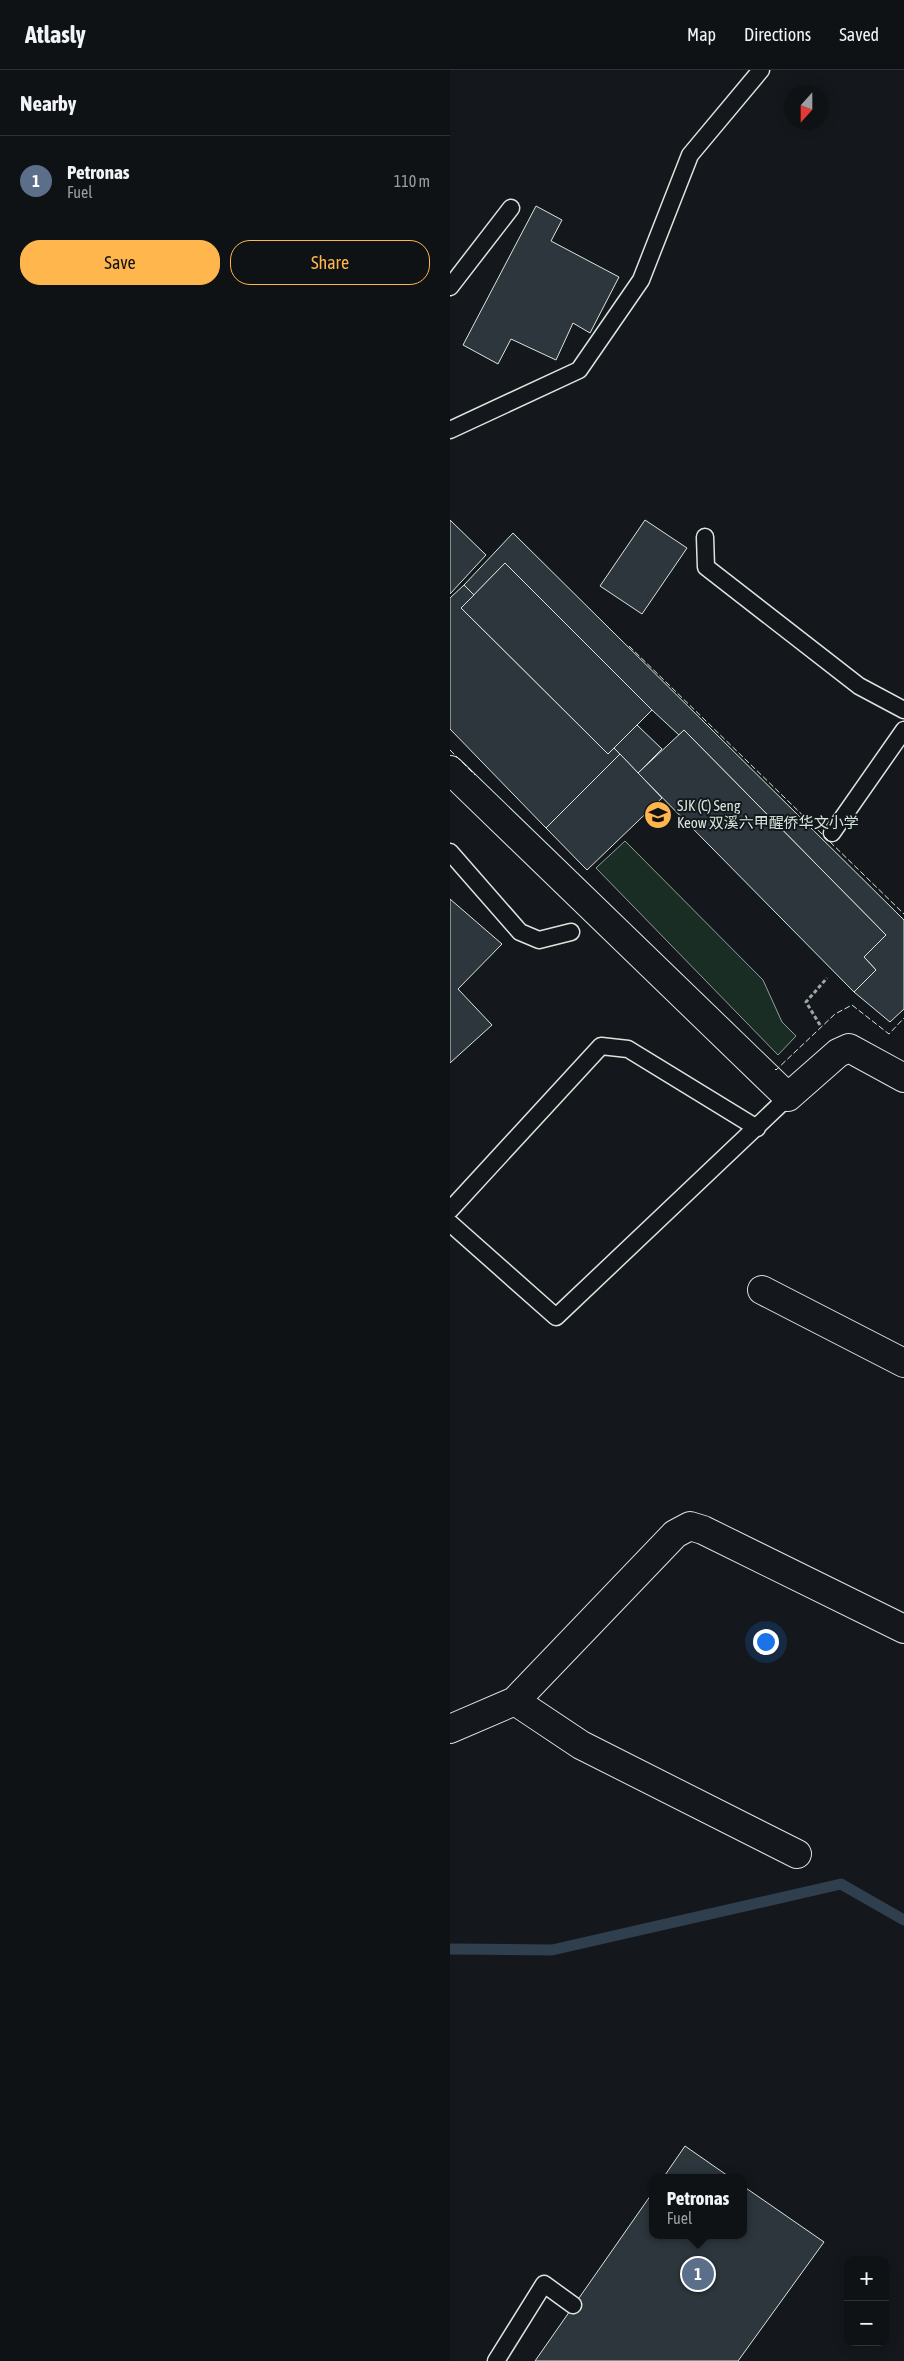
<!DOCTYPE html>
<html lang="en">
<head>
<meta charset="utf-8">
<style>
	body { margin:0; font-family:"Asap Condensed","Noto Sans SC",sans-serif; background:#1d2022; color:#f1f3f6 }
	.controls { position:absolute; right:15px; bottom:15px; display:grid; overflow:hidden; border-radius:10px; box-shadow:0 2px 12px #0003 }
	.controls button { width:45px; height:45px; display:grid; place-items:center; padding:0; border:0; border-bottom:1px solid #2f3234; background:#0f1215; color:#f1f3f6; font:25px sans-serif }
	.compass { position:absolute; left:334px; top:15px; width:45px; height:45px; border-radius:50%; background:#0f1215; box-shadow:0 2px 12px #0003; rotate:201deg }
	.you { position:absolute; left:315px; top:1571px; width:18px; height:18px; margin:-12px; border:4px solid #fff; border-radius:50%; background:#1a73e8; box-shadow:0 0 0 8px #1a73e833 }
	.badge { display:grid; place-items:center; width:32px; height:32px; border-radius:50%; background:#ffb74d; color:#fff; font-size:16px; font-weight:700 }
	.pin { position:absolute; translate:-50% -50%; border:2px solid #fff; box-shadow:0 1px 5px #0006 }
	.popup { position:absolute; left:199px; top:2104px; width:98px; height:65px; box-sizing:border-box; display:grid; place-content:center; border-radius:10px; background:#0f1215; filter:drop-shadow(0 1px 4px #0005); font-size:16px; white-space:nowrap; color:#9b9ea0 }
	.popup b { font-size:19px; color:#f1f3f6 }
	.popup::after { content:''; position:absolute; left:50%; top:100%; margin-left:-10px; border:10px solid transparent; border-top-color:#0f1215 }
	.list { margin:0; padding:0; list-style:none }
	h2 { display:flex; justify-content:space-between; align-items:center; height:65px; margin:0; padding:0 20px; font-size:21px }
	h2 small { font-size:16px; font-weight:400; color:#9b9ea0 }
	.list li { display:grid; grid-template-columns:32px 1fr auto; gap:15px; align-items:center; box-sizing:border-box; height:90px; padding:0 20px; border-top:1px solid #2f3234 }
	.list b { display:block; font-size:19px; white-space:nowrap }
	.list p { margin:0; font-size:16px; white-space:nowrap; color:#9b9ea0 }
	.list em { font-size:16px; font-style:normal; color:#9b9ea0 }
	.actions { display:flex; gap:10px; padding:15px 20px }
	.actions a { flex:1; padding:11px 0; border:1px solid #ffb74d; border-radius:20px; text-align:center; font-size:18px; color:#ffb74d }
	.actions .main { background:#ffb74d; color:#111 }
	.map { position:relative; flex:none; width:454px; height:2291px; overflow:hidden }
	header { display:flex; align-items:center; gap:30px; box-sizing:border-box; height:70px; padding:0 25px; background:#0f1215; border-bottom:1px solid #2f3234 }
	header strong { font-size:24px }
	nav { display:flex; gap:28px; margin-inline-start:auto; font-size:18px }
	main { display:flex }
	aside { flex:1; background:#0f1215 }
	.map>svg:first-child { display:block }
	.green { fill:#1a2d24; stroke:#939e99 }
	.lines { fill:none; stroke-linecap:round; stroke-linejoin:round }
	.stream { stroke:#2f3f4d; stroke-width:11 }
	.building { fill:#2c363c; stroke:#d8e6dc }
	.lane-casing { stroke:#d8e6dc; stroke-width:19 }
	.street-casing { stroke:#d8e6dc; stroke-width:30 }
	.path { stroke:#9da8a2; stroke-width:3; stroke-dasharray:4 2.5; stroke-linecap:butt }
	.lane { stroke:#14181c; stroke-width:16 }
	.street { stroke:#14181c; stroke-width:28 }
	.fence { stroke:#d8e6dc; stroke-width:1; stroke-dasharray:6 2.5; stroke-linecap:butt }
	.labels { text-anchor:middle; stroke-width:4; stroke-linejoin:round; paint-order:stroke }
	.poi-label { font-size:15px; fill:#d8e6dc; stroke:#14181c; text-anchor:start }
</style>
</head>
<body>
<header>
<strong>Atlasly</strong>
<nav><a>Map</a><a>Directions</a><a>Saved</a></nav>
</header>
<main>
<aside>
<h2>Nearby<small></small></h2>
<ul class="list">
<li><span class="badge" style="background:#5c6f8a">1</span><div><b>Petronas</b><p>Fuel</p></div><em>110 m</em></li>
</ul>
<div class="actions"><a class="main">Save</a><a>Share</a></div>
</aside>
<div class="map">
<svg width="454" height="2291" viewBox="0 0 454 2291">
	<rect width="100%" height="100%" fill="#14181c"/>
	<path class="green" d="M175 771 313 910 332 952 346 966 328 985 146 798Z"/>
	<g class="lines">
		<path class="stream" d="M0 1879 102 1880 391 1814 454 1850"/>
	</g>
	<g class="building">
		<path d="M86 136 112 150 101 171 169 207 140 263 123 253 106 290 61 269 48 294 13 275Z"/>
		<path d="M0 450 36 485 0 524Z"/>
		<path d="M195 450 237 478 192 544 150 516Z"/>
		<path d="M63 463 454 850V939L440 952 404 922 426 900 414 887 436 865 234 660 229 665 202 640 55 493 24 525 14 515Z"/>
		<path d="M55 493 202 640 158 684 11 538Z"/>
		<path d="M14 515 24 525 11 538 158 684 164 678 170 684 96 758 0 659V528Z"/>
		<path d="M187 655 212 679 188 703 164 678Z"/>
		<path d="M234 660 436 865 414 887 426 900 404 922 188 703Z"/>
		<path d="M170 684 212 728 137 800 96 758Z"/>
		<path d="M0 829 52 874 8 919 42 955 0 993Z"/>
		<path d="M235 2076 281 2108H213Z"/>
		<path d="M293 2116 374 2172 288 2291H85L203 2122V2165H293Z"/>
	</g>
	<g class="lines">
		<g class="lane-casing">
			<g id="lane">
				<path d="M0 217 61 138"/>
				<path d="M0 360 129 300 191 210 240 85 311 0"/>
				<path d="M255 467 256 497 409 616 454 640"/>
				<path d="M382 763 454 660"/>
				<path d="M0 782 70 862 89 870 121 862"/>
				<path d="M0 1140 151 976 178 979 307 1058"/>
				<path d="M0 1153 106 1247 338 1027"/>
				<path d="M46 2291 94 2214 123 2235"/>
			</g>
		</g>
		<g class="street-casing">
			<g id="street">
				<path d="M0 700 338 1027 388 983 399 978 454 1008"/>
				<path d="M312 1220 454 1293"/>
				<path d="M65 1631 131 1675 347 1784"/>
				<path d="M0 1659 65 1631 225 1464 240 1456 253 1460 454 1559"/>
			</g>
		</g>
		<path class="path" d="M370 955 356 932 377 908"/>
		<use href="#lane" class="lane"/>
		<use href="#street" class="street"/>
		<g class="fence">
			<path d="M179 576 454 844"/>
			<path d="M0 680 25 705"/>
			<path d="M325 999 326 1000 385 944 402 935 439 964 454 948"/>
		</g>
	</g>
	<defs>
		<g id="school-disc" transform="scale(1.4375)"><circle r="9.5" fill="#ffb74d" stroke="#14181c"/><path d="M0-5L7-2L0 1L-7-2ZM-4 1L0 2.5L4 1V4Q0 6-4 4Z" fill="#111"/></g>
	</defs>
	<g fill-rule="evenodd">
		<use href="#school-disc" x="208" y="745"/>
	</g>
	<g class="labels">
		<g class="poi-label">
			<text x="227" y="741">SJK (C) Seng<tspan x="227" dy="17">Keow 双溪六甲醒侨华文小学</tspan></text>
		</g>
	</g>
</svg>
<div class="controls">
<button>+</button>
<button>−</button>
</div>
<svg class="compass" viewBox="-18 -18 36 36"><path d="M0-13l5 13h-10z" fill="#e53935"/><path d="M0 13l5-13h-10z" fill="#9b9ea0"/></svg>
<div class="you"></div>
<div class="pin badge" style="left:248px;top:2204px;background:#5c6f8a">1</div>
<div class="popup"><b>Petronas</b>Fuel</div>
</div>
</main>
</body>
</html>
